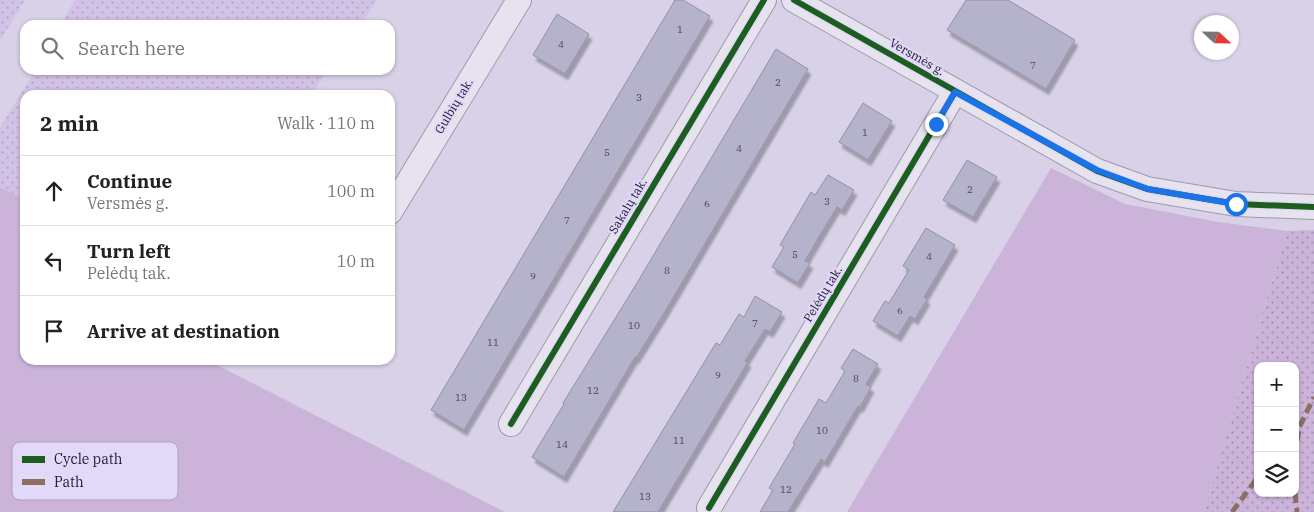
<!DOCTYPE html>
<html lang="en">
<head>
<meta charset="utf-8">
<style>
	body { margin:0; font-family:"IBM Plex Serif",serif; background:#f6f6f6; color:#222 }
	.controls { position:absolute; right:15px; bottom:15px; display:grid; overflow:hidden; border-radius:10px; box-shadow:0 1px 4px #0004 }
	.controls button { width:45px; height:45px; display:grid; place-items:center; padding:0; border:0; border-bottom:1px solid #e0e0e0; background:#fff; color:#222; font:25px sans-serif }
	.compass { position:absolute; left:1194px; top:15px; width:45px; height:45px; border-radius:50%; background:#fff; box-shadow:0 1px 4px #0004; rotate:112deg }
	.stop { position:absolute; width:15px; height:15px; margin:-11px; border:4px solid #1a73e8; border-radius:50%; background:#fff }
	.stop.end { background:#1a73e8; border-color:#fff; box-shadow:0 1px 5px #0008 }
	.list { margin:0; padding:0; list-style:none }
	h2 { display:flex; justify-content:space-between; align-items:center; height:65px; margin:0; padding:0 20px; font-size:21px }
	h2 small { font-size:16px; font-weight:400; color:#767676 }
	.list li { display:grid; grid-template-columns:32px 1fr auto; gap:15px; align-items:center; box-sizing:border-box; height:70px; padding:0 20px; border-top:1px solid #e0e0e0 }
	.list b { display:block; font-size:19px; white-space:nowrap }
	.list p { margin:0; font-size:16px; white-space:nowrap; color:#767676 }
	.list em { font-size:16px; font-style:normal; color:#767676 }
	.icon { flex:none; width:28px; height:28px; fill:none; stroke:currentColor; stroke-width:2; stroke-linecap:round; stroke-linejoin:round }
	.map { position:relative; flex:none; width:1314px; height:512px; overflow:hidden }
	.search { position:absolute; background:#fff; box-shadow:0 1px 4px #0004; left:20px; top:20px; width:375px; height:55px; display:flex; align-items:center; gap:12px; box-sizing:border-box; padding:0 18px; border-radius:15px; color:#767676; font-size:19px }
	.panel { position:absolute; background:#fff; box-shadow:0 1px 4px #0004; left:20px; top:90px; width:375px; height:275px; border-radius:15px }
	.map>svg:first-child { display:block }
	.farmland { fill:url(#farmland-dots) }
	.green { fill:#cbb3da }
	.park { fill:url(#park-dots); fill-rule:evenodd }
	.building { fill:#b5b2cb; stroke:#9390a8; filter:url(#shadow) }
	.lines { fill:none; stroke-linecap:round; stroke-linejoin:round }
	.minor-casing { stroke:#9e99ad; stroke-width:26 }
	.minor { stroke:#e6e3ef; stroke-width:24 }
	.quiet { stroke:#8d6e63; stroke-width:5; stroke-dasharray:10 5; stroke-linecap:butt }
	.cycleway-casing { stroke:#e2d8f7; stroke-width:9 }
	.cycleway { stroke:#1b5e20; stroke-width:6 }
	.route { stroke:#1a73e8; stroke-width:6 }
	.labels { text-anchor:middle; stroke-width:4; stroke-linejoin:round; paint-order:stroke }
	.number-label { font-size:10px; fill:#484460 }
	.street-label { font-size:12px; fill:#23203d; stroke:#e2d8f7 }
	.key { fill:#e2d8f7; stroke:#a9a1bf; stroke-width:1 }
	.key-label { font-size:14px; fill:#23203d }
</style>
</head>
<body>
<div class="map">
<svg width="1314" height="512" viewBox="0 0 1314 512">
	<defs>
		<pattern id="farmland-dots" width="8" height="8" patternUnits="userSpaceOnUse" patternTransform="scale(1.25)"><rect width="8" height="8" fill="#d1c2e6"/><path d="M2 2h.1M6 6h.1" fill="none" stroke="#b3a6c6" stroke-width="1.8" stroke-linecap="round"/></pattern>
		<pattern id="park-dots" width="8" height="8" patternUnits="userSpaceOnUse" patternTransform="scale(1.25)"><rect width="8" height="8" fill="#cbb3da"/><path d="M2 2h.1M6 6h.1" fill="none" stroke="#a491b2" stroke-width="1.8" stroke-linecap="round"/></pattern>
		<filter id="shadow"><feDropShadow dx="3" dy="5.5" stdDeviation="1" flood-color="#0004"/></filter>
	</defs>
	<rect width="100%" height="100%" fill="#d8d1e7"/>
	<g class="farmland">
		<path d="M0 0H25L0 41Z"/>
		<path d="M75 0H377L360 25H60Z"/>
		<path d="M35 70H328L311 95H25V200L0 187V128Z"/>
	</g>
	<g class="green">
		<path d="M1051 168 1125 204 1218 222 1287 231 1204 512H847Z"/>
		<path d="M0 187 25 200V360H207L505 512H0Z"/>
	</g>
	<path class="park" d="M1314 230V512H1204L1287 231ZM1258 366H1295V493H1258Z"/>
	<g class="building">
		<path d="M675 0H683L710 16 464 430 431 410Z"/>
		<path d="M966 0H1008L1075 40 1046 89 947 30Z"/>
		<path d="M557 14 589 34 565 74 533 55Z"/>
		<path d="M776 49 808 69 664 313 636 358 635 357 564 477 532 457 564 404 563 403 637 283Z"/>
		<path d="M863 103 892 121 868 160 839 142Z"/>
		<path d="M967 160 997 177 973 217 943 200Z"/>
		<path d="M828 175 854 190 842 210 837 207 817 240 805 261 810 263 798 283 772 267 784 247 780 245 811 192 815 195Z"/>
		<path d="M926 228 955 245 924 297 927 299 915 319 910 316 898 336 873 321 885 301 889 303 909 270 903 266Z"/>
		<path d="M755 296 782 312 770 332 765 329 745 361 748 362 658 512H613L716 343 720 345 739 314 744 317Z"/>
		<path d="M853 349 878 364 866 384 871 387 860 407 858 406 825 462 821 459 788 512H760L773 490 769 488 795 444 793 443 819 399 826 403 845 371 841 368Z"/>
	</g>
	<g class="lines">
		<g class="minor-casing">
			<g id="minor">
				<path d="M794 0 1097 171 1147 189 1236 204 1314 207"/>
				<path d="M390 212 519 0"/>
				<path d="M511 424 764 0"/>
				<path d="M709 508 955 92"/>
			</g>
		</g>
		<use href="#minor" class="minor"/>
		<g class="quiet">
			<path d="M1295 456 1299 428 1314 397"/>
			<path d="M1295 493 1297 512"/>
			<path d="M1232 512 1258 477"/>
		</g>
		<g class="cycleway-casing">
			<g id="cycleway">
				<path d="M794 0 1097 171 1147 189 1236 204 1314 207"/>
				<path d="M511 424 764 0"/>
				<path d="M709 508 955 92"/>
			</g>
		</g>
		<use href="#cycleway" class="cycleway"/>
	</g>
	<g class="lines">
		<path class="route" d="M936 124 955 92 1097 170 1148 189 1236 204"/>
	</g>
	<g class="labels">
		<g class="number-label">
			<text x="680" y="33">1</text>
			<text x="561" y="48">4</text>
			<text x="1033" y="69">7</text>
			<text x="778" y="86">2</text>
			<text x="639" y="101">3</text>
			<text x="865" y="136">1</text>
			<text x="739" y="152">4</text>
			<text x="607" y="156">5</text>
			<text x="970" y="193">2</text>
			<text x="827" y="205">3</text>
			<text x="707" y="207">6</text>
			<text x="567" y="224">7</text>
			<text x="795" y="258">5</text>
			<text x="929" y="260">4</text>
			<text x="667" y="274">8</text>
			<text x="533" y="280">9</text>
			<text x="900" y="314">6</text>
			<text x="755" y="327">7</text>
			<text x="634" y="329">10</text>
			<text x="493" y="346">11</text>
			<text x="718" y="379">9</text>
			<text x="856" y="382">8</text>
			<text x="593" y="394">12</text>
			<text x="461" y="401">13</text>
			<text x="822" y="434">10</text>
			<text x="679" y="444">11</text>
			<text x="562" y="448">14</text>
			<text x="786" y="493">12</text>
			<text x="645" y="500">13</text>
		</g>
		<g class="street-label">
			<text transform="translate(917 57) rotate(30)" y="4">Versmės g.</text>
			<text transform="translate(454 106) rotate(-59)" y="4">Gulbių tak.</text>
			<text transform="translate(628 206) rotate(-59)" y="4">Sakalų tak.</text>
			<text transform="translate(823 294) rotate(-59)" y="4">Pelėdų tak.</text>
		</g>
	</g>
	<rect x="12" y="442" width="166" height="58" rx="8" class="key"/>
	<rect x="22" y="456" width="23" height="7" fill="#1b5e20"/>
	<rect x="22" y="479" width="23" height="6" fill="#8d6e63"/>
	<g class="key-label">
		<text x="54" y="464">Cycle path</text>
		<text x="54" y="487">Path</text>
	</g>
</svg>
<div class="controls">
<button>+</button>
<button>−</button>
<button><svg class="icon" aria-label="layers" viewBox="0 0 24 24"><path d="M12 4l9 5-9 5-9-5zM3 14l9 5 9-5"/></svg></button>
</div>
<svg class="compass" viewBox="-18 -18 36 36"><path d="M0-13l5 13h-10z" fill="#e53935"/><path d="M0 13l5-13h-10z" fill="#767676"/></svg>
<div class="stop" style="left:1236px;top:204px"></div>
<div class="stop end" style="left:936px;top:124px"></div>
<div class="search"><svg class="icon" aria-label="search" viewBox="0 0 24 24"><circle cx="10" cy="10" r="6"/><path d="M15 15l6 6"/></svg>Search here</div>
<section class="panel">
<h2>2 min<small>Walk · 110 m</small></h2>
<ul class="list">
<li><svg class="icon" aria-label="ahead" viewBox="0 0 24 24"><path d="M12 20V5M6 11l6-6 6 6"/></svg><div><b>Continue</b><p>Versmės g.</p></div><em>100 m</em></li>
<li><svg class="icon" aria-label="left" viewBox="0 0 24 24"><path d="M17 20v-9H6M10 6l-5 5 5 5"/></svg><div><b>Turn left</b><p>Pelėdų tak.</p></div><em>10 m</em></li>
<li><svg class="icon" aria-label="arrive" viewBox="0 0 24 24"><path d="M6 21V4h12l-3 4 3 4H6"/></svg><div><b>Arrive at destination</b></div></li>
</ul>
</section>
</div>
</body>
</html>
